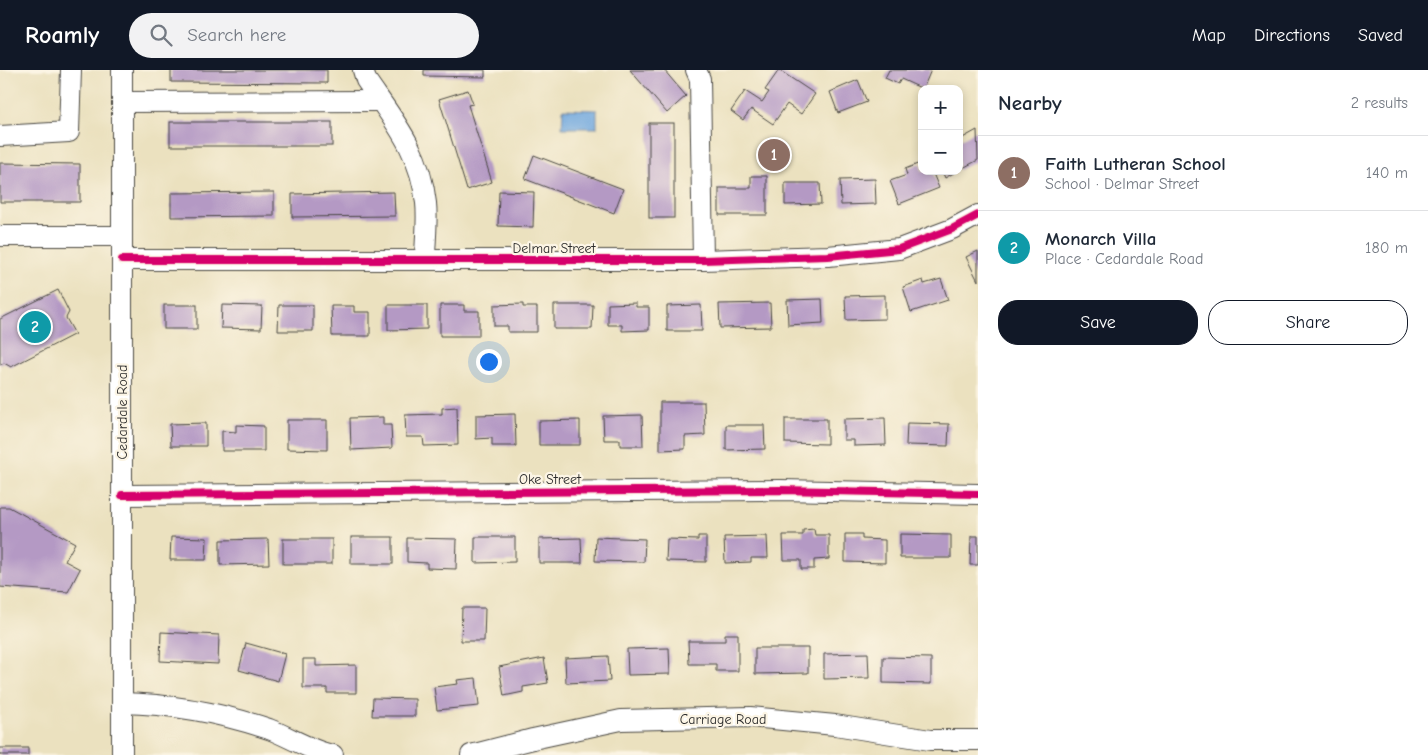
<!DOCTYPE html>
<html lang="en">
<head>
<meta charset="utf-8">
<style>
	body { margin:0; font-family:"Comic Neue",sans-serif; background:#f2f2f3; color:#1f2937 }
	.controls { position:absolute; right:15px; top:15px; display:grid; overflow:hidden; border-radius:10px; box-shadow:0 2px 8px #0003 }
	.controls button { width:45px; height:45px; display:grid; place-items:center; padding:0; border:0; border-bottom:1px solid #e0e1e3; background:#fff; color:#1f2937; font:25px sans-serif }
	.you { position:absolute; left:488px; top:291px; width:18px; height:18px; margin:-12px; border:4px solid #fff; border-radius:50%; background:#1a73e8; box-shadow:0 0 0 8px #1a73e833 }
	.badge { display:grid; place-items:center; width:32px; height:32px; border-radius:50%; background:#111827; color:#fff; font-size:16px; font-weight:700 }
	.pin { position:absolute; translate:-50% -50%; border:2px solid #fff; box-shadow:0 1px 5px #0006 }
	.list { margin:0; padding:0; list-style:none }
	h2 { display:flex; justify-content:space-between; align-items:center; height:65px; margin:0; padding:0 20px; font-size:21px }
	h2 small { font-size:16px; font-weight:400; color:#747a83 }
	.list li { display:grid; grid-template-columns:32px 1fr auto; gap:15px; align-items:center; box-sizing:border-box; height:75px; padding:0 20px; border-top:1px solid #e0e1e3 }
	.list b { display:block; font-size:19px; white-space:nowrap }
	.list p { margin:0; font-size:16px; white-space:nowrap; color:#747a83 }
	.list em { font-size:16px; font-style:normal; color:#747a83 }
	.actions { display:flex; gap:10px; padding:15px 20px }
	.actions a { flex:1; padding:11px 0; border:1px solid #111827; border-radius:20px; text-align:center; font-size:18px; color:#111827 }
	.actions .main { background:#111827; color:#fff }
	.icon { flex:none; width:28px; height:28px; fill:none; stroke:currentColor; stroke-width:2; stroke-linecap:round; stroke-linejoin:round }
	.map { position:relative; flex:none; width:978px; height:685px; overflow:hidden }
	header { display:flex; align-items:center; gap:30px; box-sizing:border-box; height:70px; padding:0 25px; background:#111827; color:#fff }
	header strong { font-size:24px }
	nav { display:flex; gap:28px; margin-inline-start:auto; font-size:18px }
	.search { width:350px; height:45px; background:#f2f2f3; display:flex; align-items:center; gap:12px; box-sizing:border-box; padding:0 18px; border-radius:28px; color:#747a83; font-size:19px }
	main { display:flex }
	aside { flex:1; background:#fff }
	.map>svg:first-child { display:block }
	.water { fill:#6fa7de; stroke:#4d6984 }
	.building { fill:#b499c4 }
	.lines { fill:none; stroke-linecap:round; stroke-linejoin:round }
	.minor-casing { stroke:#484641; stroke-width:22 }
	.minor { stroke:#fff; stroke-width:20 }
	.cycleway-casing { stroke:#fcf5e5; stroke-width:11 }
	.cycleway { stroke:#d6006c; stroke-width:8 }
	.labels { text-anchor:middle; stroke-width:4.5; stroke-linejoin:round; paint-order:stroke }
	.street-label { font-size:14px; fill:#2b2b2b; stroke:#fcf5e5 }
</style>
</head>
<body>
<header>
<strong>Roamly</strong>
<div class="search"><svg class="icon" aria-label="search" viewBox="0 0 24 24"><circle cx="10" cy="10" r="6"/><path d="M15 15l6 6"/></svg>Search here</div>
<nav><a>Map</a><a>Directions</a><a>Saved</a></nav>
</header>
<main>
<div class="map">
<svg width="978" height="685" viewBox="0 0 978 685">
	<rect width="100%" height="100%" fill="#fcf5e5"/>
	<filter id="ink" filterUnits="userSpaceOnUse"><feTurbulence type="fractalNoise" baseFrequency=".02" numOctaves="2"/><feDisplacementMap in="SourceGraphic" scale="10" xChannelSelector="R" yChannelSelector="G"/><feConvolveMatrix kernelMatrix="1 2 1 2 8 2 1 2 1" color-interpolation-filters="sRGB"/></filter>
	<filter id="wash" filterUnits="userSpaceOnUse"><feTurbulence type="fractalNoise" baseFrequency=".0096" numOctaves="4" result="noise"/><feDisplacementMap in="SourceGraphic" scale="20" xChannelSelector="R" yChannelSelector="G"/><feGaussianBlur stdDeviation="1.12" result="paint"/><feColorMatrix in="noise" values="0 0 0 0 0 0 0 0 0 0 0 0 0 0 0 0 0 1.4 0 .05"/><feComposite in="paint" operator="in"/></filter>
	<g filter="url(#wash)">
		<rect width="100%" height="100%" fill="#ebe1bf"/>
		<path class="water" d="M563 39 597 40V58H562Z"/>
		<g id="blocks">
			<g class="building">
				<path d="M171 0H327V13L171 12Z"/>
				<path d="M424 0H485V7L424 6Z"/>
				<path d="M630 0H664L686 26 667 43Z"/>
				<path d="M779 0 815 24 801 44 787 34 773 54 751 39 743 50 731 41 745 21 762 32 769 22 765 20Z"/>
				<path d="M889 0H931L923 19 901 9 898 14 885 8Z"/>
				<path d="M858 10 867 32 838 43 830 22Z"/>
				<path d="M468 20 473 34 468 35 492 112 467 120 439 29Z"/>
				<rect x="170" y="52" width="162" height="24"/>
				<rect x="649" y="53" width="25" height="95"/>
				<path d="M977 60 978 90 959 100V70Z"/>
				<path d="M534 85 623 119 614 143 525 109Z"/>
				<path d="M0 93 80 94V132H0Z"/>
				<path d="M920 93 922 101H932L939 118 899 134 890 111 907 105 905 99Z"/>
				<path d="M942 101H957L945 108Z"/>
				<path d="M751 106H767V145H719V118H751Z"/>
				<path d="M875 109 876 134 841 135 840 110Z"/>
				<path d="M785 113H820L821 134 785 135Z"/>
				<path d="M499 121 534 122 533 157 498 156Z"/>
				<path d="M274 122V146L171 147V123Z"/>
				<path d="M394 122 395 146 292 147V124Z"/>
				<path d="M978 181V211L966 187Z"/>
				<path d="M941 209 948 230 911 242 903 217 923 210 924 214Z"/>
				<path d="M58 220 69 242 66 248 75 264 11 297 4 293 0 295V249Z"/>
				<path d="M885 225V249L846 250 845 226Z"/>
				<path d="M822 229 823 253 788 255 787 230Z"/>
				<path d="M636 233V237H649V260L622 261V255H608V234Z"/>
				<path d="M770 233 771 257 720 258 719 234Z"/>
				<path d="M523 234V237H537V262H508V256H494V235Z"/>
				<rect x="164" y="235" width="33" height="24"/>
				<path d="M222 235 262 236 261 259 221 258Z"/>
				<path d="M279 235H313V261H278Z"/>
				<path d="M388 235H427V259L388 260Z"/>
				<path d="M440 235H464V241H479V266H440Z"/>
				<path d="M554 235H593L592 259H554Z"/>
				<path d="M701 235 702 261H667V236Z"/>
				<path d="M331 236H354V242H370V266H332Z"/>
				<path d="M660 332H704L705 365 685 366V379L660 380Z"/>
				<path d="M457 337 458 375 424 376 423 367H406L405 345 442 344V338Z"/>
				<path d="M515 344 516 376H492V368L476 369V345Z"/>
				<path d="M642 345 643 376H620V370H604L603 346Z"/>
				<path d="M383 347V355H391L392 378 351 380 350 348Z"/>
				<path d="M885 348 886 375 854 376V370H844V349Z"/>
				<path d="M785 349H827V374L785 373Z"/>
				<path d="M287 350H327V380L287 379Z"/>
				<path d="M580 350V375H539V351Z"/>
				<path d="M206 353V376H171L170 354Z"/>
				<path d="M907 353 949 354 948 376 906 375Z"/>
				<path d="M236 355 264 356V381H222V361L236 362Z"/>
				<path d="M726 355H764L765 379 726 380Z"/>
				<path d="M0 437H9L75 473 65 491 80 499 68 522 0 517Z"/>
				<path d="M814 459 815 465H829V489L814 490V499H801V490H784L783 465H803V460Z"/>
				<path d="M845 464H862V469L885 470V493L845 492Z"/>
				<path d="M900 464 951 465V488H900Z"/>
				<path d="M698 466H706V492L666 491 667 469 698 470Z"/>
				<path d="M767 466 768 488H751V492L725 493 724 467Z"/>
				<path d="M971 466H978V495H970Z"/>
				<path d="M171 467 207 468 206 490H170Z"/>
				<rect x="351" y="467" width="42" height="27"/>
				<path d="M475 467H515V492L475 493Z"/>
				<path d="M596 467 645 469 644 492 595 491Z"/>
				<path d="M407 468 457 469 456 499 427 498V493L407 492Z"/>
				<path d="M581 468 582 493H539V469Z"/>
				<path d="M268 469 269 494 220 495V470Z"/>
				<rect x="283" y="469" width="49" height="25"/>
				<path d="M462 538H485L484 571H461Z"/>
				<path d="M161 562 219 565 218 594 160 591Z"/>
				<path d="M725 564H738V601H716V594H689L688 571H725Z"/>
				<path d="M246 573 285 584 278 611 239 600Z"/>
				<path d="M669 578 670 604 628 605 627 579Z"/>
				<path d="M755 578H808V603L755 604Z"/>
				<path d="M868 583 869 608 824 609V584Z"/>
				<path d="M608 586 610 611 566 613 565 588Z"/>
				<path d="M883 587 931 588V614L883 613Z"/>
				<path d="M544 588 548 613 523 617V622L504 626 499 597Z"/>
				<path d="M303 589H316V596L356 595V623H327V618H303Z"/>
				<path d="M476 608 479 636 437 640 434 617 458 614 457 610Z"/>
				<path d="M373 628 415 629V646H372Z"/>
				<rect x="0" y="678" width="28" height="7"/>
			</g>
		</g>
	</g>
	<g filter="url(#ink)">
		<use href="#blocks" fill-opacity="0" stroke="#484641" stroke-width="1"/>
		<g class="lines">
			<g class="minor-casing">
				<g id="minor">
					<path d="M363 0 366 10C394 51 420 80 426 133 428 151 425 172 425 190"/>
					<path d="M696 0 700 9 703 190"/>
					<path d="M122 32 380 31"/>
					<path d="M0 66 69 62 71 0"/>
					<path d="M0 166H122"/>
					<path d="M122 190H703L828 186 899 179 952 159 978 145"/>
					<path d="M122 425 780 420 978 424"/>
					<path d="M122 633C172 634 221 643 269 659 288 666 313 682 333 685"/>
					<path d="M122 685V0"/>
					<path d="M471 685 533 669 621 650 750 647 835 655 930 670H978"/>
				</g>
			</g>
			<use href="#minor" class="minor"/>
			<g class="cycleway-casing">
				<g id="cycleway">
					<path d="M122 190H703L828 186 899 179 952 159 978 145"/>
					<path d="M122 425 780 420 978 424"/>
				</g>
			</g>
			<use href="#cycleway" class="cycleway"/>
		</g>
	</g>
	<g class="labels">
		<g class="street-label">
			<text x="554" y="183">Delmar Street</text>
			<text transform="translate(122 342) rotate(-90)" y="5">Cedardale Road</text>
			<text x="550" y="414">Oke Street</text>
			<text x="723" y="654">Carriage Road</text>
		</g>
	</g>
</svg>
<div class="controls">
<button>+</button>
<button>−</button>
</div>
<div class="you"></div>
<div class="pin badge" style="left:774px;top:85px;background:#8d6e63">1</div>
<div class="pin badge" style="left:35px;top:257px;background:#0f9aa8">2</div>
</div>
<aside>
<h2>Nearby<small>2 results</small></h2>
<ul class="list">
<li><span class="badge" style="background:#8d6e63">1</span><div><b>Faith Lutheran School</b><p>School · Delmar Street</p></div><em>140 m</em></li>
<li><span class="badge" style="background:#0f9aa8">2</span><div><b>Monarch Villa</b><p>Place · Cedardale Road</p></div><em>180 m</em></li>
</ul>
<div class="actions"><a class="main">Save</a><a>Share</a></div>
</aside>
</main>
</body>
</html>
